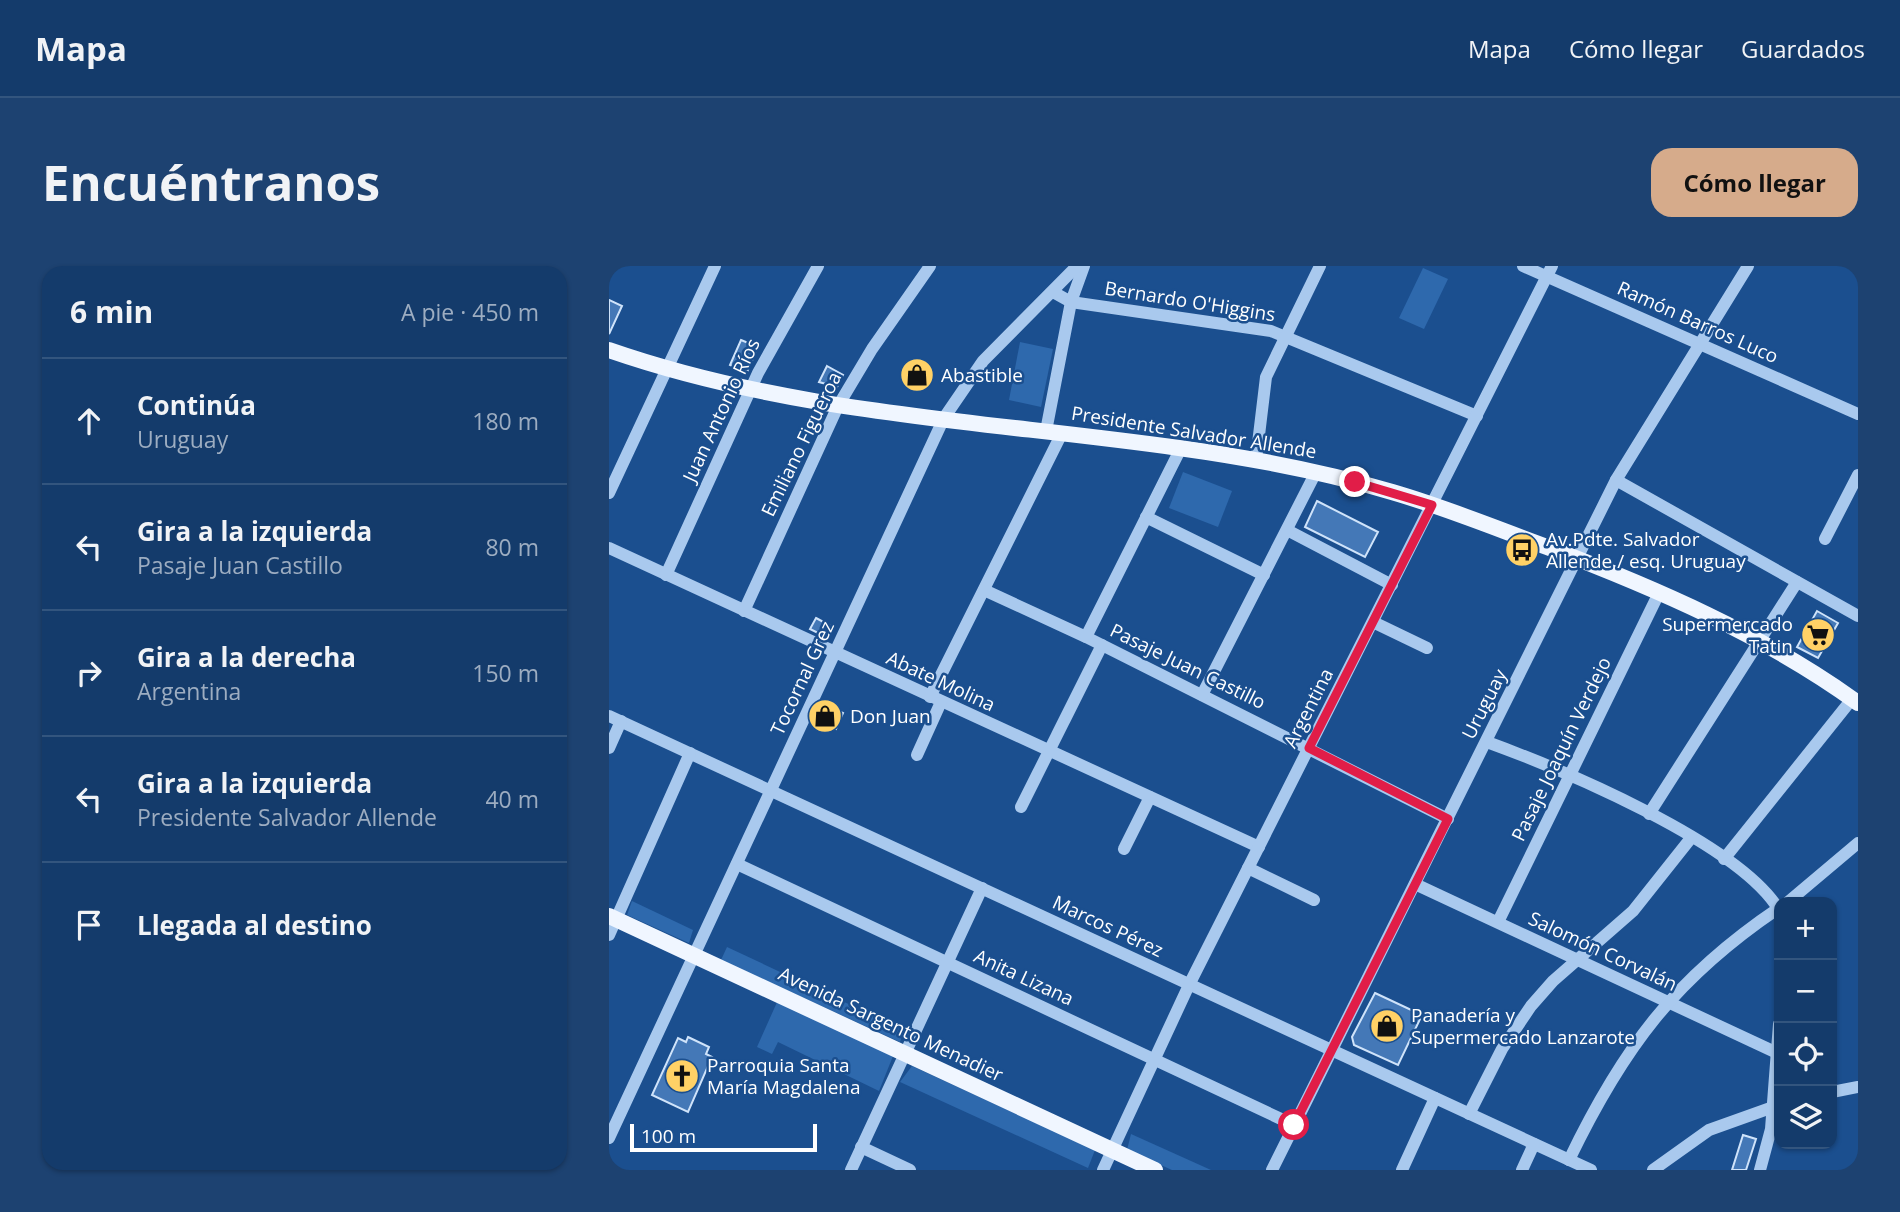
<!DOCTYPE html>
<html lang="es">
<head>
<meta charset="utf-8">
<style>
	body { margin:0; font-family:"Open Sans",sans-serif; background:#1d4271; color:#f1f3f6 }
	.controls { position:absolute; right:21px; bottom:21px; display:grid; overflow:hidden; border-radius:14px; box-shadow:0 2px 5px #0004 }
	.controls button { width:63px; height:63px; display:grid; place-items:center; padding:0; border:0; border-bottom:2px solid #33557e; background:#143b6b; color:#f1f3f6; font:35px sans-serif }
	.scale { position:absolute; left:21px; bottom:18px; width:187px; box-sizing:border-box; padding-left:7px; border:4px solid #fff; border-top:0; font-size:19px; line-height:24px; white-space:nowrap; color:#fff; -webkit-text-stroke:5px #1b4f8f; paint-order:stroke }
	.stop { position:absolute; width:21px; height:21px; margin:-16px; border:5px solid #e11d48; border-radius:50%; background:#fff }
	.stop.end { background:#e11d48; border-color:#fff; box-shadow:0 2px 7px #0008 }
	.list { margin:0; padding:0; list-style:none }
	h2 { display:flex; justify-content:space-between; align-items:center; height:91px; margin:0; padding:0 28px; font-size:30px }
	h2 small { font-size:23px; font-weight:400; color:#9dadc1 }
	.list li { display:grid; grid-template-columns:46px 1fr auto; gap:21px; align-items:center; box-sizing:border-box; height:126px; padding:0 28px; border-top:2px solid #33557e }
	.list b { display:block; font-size:26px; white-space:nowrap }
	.list p { margin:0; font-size:23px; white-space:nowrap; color:#9dadc1 }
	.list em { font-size:23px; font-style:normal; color:#9dadc1 }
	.icon { flex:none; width:38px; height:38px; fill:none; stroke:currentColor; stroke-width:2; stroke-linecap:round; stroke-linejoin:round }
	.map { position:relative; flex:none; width:1249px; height:904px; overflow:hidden; border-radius:21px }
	header { display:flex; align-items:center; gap:42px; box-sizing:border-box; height:98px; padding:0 35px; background:#143b6b; border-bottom:2px solid #33557e }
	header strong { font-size:33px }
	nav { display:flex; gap:38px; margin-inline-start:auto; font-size:24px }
	.intro { display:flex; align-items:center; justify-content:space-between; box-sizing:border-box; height:168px; padding:0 42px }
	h1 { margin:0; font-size:49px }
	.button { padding:18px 32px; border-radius:21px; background:#d6ab8b; color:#111; font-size:24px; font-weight:700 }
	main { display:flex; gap:42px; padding:0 42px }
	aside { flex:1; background:#143b6b; border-radius:21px; box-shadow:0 2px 5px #0004 }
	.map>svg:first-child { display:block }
	.green { fill:#2e69ad }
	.building { fill:#4478b7; stroke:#cfe3fa; stroke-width:2 }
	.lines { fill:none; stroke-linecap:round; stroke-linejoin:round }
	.minor { stroke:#a9c9ee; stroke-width:12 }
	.major { stroke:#f0f6ff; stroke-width:16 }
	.route { stroke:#e11d48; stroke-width:9 }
	.labels { text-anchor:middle; stroke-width:5; stroke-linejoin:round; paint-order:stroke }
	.street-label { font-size:19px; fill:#fff; stroke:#1b4f8f }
	.poi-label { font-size:19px; fill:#fff; stroke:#1b4f8f; text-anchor:start }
</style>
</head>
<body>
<header>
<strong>Mapa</strong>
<nav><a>Mapa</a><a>Cómo llegar</a><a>Guardados</a></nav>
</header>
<div class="intro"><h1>Encuéntranos</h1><a class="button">Cómo llegar</a></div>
<main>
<aside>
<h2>6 min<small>A pie · 450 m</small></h2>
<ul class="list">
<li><svg class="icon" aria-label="ahead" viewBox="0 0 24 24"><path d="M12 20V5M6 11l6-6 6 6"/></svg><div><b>Continúa</b><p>Uruguay</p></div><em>180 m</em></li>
<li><svg class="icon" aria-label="left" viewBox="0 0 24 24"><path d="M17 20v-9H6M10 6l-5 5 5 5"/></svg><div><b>Gira a la izquierda</b><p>Pasaje Juan Castillo</p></div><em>80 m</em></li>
<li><svg class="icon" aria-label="right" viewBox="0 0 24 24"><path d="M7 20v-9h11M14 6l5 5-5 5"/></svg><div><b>Gira a la derecha</b><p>Argentina</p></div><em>150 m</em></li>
<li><svg class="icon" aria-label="left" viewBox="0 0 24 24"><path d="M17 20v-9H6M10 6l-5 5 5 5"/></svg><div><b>Gira a la izquierda</b><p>Presidente Salvador Allende</p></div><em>40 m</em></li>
<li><svg class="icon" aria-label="arrive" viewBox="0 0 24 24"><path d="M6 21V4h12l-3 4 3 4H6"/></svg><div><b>Llegada al destino</b></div></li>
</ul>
</aside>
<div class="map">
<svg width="1249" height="904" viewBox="0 0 1249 904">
	<rect width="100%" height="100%" fill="#1b4f8f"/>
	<g class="green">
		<path d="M814 2 839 13 815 63 790 52Z"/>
		<path d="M411 76 444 83 432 141 400 134Z"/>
		<path d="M574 206 623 225 609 261 560 242Z"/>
		<path d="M23 635 84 664 80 677 18 649Z"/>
		<path d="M118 681 295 764 291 776 112 694Z"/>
		<path d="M169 734 284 790 270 825 169 776 163 788 148 781Z"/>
		<path d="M303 800 486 884 479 902 291 816Z"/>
		<path d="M522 868 602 904H563L518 884Z"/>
	</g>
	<g class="building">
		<path d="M0 34 13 40 0 68Z"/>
		<path d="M132 74 149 81 138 106 121 99Z"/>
		<path d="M305 99 318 104 312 119 299 114Z"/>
		<path d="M218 100 234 109 228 121 210 116Z"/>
		<path d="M708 235 769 266 756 291 696 261Z"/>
		<path d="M1208 345 1229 357 1209 392 1188 381Z"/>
		<path d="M207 352 220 359 216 367 211 368 201 363Z"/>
		<path d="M219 440 234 447 227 463 211 456Z"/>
		<path d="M766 727 813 749 789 799 745 779 743 771Z"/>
		<path d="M79 771 100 781 97 788 103 791 79 846 43 829 69 772 77 776Z"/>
		<path d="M1134 869 1147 873 1137 904H1123Z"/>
	</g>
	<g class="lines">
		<g class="minor">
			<path d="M914 0 1249 148"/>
			<path d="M0 3 1 0"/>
			<path d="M444 26 462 36 662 65 868 150"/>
			<path d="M437 165 462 36 475 0"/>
			<path d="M647 194 657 111 711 0"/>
			<path d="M1007 214 1249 350"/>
			<path d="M0 227 106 0"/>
			<path d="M537 251 655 309"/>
			<path d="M678 264 783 319"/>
			<path d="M1216 273 1249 209"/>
			<path d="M0 282 650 581"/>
			<path d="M57 309 149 107 209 0"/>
			<path d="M375 324 477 371 839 553"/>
			<path d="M135 345 229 140 263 83 321 0"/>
			<path d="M764 356 818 382"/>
			<path d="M477 371 572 182"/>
			<path d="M593 429 707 206"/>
			<path d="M321 431 453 167"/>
			<path d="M0 450 982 904"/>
			<path d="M878 476C952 503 1130 577 1170 644"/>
			<path d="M0 482 12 455"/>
			<path d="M308 489 332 436"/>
			<path d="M412 541 493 379"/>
			<path d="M1040 548 1188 316"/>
			<path d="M515 583 541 531"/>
			<path d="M1115 593 1243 433"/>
			<path d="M128 598 685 859"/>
			<path d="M639 602 705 634"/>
			<path d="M806 618 1166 786"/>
			<path d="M1179 636 1249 577"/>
			<path d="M889 656 1050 327"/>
			<path d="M0 669 81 487"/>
			<path d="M1223 826 1249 821"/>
			<path d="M860 848 893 783 922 740 944 715 1024 645 1082 572"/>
			<path d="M0 872 335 152 374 95 468 0"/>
			<path d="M252 881 301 904"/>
			<path d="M960 894C1014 782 1066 712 1170 642"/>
			<path d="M242 904 373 622"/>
			<path d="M494 904 580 719 943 0"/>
			<path d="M663 904 1007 214 1139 0"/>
			<path d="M793 904 826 832"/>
			<path d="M913 904 925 878"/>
			<path d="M1044 904 1100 864 1170 839"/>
			<path d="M1151 904 1162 863 1170 758"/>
		</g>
		<g class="major">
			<path d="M0 84C184 148 379 155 570 182 642 192 713 205 783 226 835 241 886 262 938 281 1046 322 1155 369 1249 437"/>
			<path d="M0 650 546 904"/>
		</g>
	</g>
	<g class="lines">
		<path class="route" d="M685 859 839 553 700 482 823 239 746 216"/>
	</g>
	<defs>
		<g id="shop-disc" transform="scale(1.75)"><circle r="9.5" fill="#ffd166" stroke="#1b4f8f"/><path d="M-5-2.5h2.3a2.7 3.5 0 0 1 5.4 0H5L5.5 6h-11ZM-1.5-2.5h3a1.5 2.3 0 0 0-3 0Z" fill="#111"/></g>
		<g id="bus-disc" transform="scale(1.75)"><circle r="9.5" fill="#ffd166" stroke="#1b4f8f"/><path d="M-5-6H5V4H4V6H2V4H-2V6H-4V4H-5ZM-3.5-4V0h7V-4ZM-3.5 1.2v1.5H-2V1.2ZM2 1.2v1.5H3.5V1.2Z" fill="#111"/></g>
		<g id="supermarket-disc" transform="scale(1.75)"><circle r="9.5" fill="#ffd166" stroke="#1b4f8f"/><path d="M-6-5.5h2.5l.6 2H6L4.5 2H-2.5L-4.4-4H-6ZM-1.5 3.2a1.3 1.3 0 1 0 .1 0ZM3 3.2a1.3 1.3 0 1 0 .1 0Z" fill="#111"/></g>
		<g id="church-disc" transform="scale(1.75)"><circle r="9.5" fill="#ffd166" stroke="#1b4f8f"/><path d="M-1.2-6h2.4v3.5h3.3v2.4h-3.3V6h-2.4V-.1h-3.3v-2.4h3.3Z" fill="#111"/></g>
	</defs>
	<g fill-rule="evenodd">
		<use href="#shop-disc" x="308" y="109"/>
		<use href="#bus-disc" x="913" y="284"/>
		<use href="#supermarket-disc" x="1209" y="369"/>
		<use href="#shop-disc" x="216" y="450"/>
		<use href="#shop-disc" x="778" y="760"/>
		<use href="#church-disc" x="73" y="810"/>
	</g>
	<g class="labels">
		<g class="street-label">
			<text transform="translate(581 35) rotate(9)" y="7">Bernardo O'Higgins</text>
			<text transform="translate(1089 56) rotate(24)" y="7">Ramón Barros Luco</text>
			<text transform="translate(112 144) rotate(-65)" y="7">Juan Antonio Ríos</text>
			<text transform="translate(585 166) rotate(9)" y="7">Presidente Salvador Allende</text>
			<text transform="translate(192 178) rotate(-64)" y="7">Emiliano Figueroa</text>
			<text transform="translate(579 400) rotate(26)" y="7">Pasaje Juan Castillo</text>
			<text transform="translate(193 412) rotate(-65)" y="7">Tocornal Grez</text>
			<text transform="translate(332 415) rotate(25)" y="7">Abate Molina</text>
			<text transform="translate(875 438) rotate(-63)" y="7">Uruguay</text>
			<text transform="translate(699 442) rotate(-63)" y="7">Argentina</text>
			<text transform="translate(952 483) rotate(-64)" y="7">Pasaje Joaquín Verdejo</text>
			<text transform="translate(499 660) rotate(25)" y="7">Marcos Pérez</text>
			<text transform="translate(994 685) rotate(25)" y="7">Salomón Corvalán</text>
			<text transform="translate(415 711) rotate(25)" y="7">Anita Lizana</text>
			<text transform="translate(282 758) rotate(25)" y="7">Avenida Sargento Menadier</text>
		</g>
		<g class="poi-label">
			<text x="332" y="116">Abastible</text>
			<text x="937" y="280">Av.Pdte. Salvador<tspan x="937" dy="22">Allende / esq. Uruguay</tspan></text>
			<text x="1184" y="365" text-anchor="end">Supermercado<tspan x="1184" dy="22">Tatin</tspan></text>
			<text x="241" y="457">Don Juan</text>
			<text x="802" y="756">Panadería y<tspan x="802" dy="22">Supermercado Lanzarote</tspan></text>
			<text x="98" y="806">Parroquia Santa<tspan x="98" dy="22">María Magdalena</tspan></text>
		</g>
	</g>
</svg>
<div class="controls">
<button>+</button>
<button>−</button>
<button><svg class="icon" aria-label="locate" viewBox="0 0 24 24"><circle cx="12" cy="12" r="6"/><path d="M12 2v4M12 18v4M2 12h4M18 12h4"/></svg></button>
<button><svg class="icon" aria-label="layers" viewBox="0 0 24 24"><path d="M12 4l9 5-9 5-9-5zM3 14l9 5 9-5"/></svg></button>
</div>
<div class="scale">100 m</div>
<div class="stop" style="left:685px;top:859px"></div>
<div class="stop end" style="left:746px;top:216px"></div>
</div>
</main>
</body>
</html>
